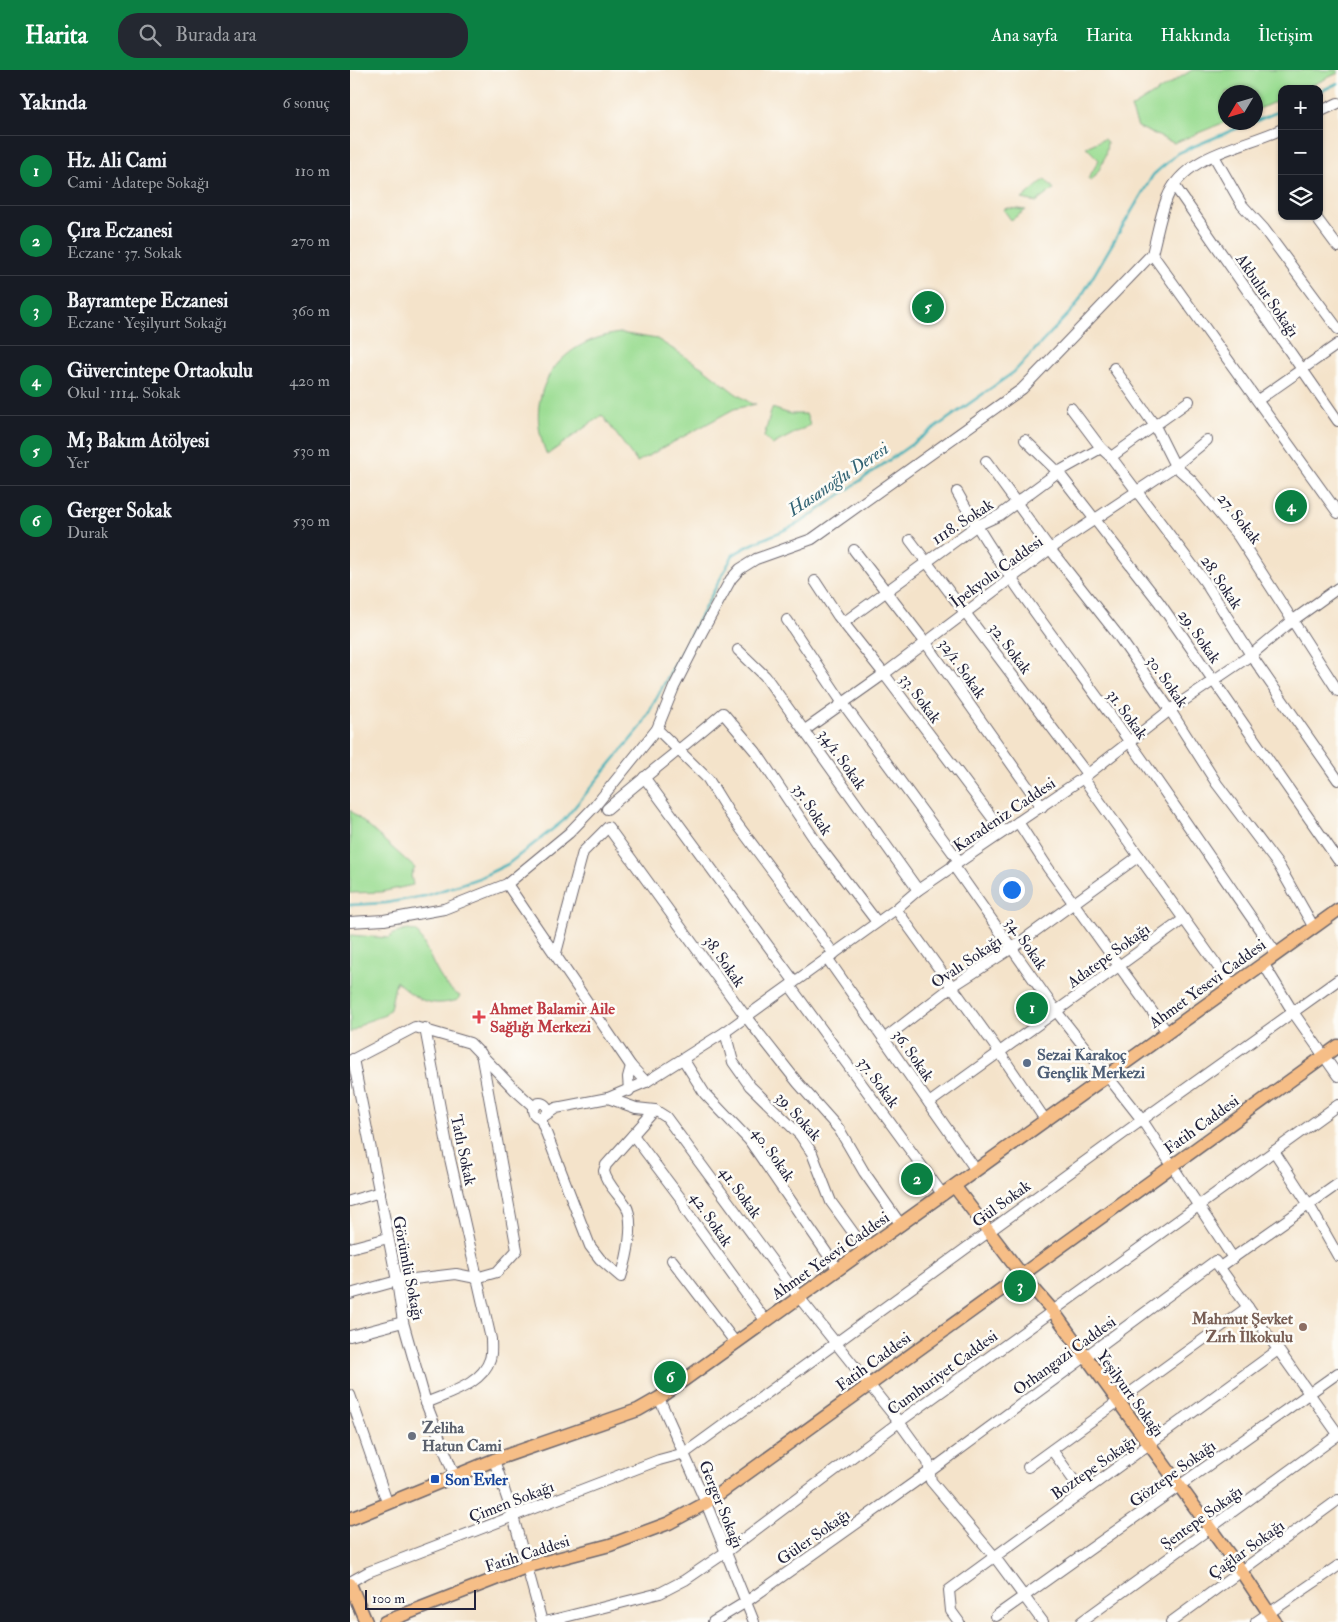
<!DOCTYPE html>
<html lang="tr">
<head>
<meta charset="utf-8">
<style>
	body { margin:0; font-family:"IM FELL Double Pica",serif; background:#242831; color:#f1f3f6 }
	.controls { position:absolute; right:15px; top:15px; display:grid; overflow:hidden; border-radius:10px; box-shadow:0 1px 4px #0004 }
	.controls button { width:45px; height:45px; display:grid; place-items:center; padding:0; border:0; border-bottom:1px solid #363941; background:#171b24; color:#f1f3f6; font:25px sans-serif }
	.compass { position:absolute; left:868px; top:15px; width:45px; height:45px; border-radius:50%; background:#171b24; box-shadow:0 1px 4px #0004; rotate:232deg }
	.scale { position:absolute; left:15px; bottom:12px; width:111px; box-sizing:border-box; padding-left:5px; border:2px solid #22223b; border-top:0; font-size:14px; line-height:18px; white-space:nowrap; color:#22223b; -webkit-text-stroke:4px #fdfcf7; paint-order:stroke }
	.you { position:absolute; left:661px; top:819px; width:18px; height:18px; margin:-12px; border:4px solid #fff; border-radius:50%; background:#1a73e8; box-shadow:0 0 0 8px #1a73e833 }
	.badge { display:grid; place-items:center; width:32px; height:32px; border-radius:50%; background:#0b8043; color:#fff; font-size:16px; font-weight:700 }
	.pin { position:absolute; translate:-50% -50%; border:2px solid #fff; box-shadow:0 1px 5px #0006 }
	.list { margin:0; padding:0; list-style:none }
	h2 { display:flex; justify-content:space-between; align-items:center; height:65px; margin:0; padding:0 20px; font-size:21px }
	h2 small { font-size:16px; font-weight:400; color:#9ea1a6 }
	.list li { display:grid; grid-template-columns:32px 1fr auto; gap:15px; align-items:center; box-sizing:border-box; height:70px; padding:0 20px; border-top:1px solid #363941 }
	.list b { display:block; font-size:19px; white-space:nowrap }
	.list p { margin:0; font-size:16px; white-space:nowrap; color:#9ea1a6 }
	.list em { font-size:16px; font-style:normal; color:#9ea1a6 }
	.icon { flex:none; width:28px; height:28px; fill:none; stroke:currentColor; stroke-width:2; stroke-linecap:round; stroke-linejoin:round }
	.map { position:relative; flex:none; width:988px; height:1552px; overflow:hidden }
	header { display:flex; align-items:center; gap:30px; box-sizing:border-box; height:70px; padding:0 25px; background:#0b8043; color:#fff }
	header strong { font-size:24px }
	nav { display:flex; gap:28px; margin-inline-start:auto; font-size:18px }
	.search { width:350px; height:45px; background:#242831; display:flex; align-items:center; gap:12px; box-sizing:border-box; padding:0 18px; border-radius:20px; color:#9ea1a6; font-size:19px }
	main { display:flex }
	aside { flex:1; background:#171b24 }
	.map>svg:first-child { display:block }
	.green { fill:#9bdd93; stroke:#5e8067 }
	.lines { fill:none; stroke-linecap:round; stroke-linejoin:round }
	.stream { stroke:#40b0b8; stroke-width:2.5 }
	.minor-casing { stroke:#6c666d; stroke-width:12 }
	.major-casing { stroke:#6c666d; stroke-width:15 }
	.minor { stroke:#fff; stroke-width:10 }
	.major { stroke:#f6be87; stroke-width:12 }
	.health-dot { fill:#e0444e; stroke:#fdfcf7; stroke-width:2 }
	.service-dot { fill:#5c6f8a; stroke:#fdfcf7; stroke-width:2 }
	.education-dot { fill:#8d6e63; stroke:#fdfcf7; stroke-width:2 }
	.worship-dot { fill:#6b7280; stroke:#fdfcf7; stroke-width:2 }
	.transit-dot { fill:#1a4fb4; stroke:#fdfcf7; stroke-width:2 }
	.labels { text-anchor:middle; stroke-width:5; stroke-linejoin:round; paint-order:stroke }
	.street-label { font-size:16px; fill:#22223b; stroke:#fdfcf7 }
	.health-label { font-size:16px; font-weight:bold; fill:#be3a42; stroke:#fdfcf7; text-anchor:start }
	.service-label { font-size:16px; font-weight:bold; fill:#4e5e75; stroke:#fdfcf7; text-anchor:start }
	.education-label { font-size:16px; font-weight:bold; fill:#785e54; stroke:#fdfcf7; text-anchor:end }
	.worship-label { font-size:16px; font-weight:bold; fill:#5b616d; stroke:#fdfcf7; text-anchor:start }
	.transit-label { font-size:16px; font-weight:bold; fill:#164399; stroke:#fdfcf7; text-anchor:start }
	.water-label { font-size:18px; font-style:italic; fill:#306273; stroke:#fdfcf7 }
</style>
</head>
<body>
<header>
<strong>Harita</strong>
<div class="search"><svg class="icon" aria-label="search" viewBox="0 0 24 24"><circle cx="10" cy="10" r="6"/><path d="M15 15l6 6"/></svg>Burada ara</div>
<nav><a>Ana sayfa</a><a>Harita</a><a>Hakkında</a><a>İletişim</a></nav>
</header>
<main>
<aside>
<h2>Yakında<small>6 sonuç</small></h2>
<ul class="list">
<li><span class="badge">1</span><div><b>Hz. Ali Cami</b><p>Cami · Adatepe Sokağı</p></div><em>110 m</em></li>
<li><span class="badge">2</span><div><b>Çıra Eczanesi</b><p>Eczane · 37. Sokak</p></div><em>270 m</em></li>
<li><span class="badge">3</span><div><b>Bayramtepe Eczanesi</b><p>Eczane · Yeşilyurt Sokağı</p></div><em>360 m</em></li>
<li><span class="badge">4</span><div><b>Güvercintepe Ortaokulu</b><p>Okul · 1114. Sokak</p></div><em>420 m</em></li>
<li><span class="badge">5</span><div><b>M3 Bakım Atölyesi</b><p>Yer</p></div><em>530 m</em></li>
<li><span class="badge">6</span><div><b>Gerger Sokak</b><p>Durak</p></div><em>530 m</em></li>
</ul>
</aside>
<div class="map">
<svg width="988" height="1552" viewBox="0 0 988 1552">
	<rect width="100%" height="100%" fill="#fdfcf7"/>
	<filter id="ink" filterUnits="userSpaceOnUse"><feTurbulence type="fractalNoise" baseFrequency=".02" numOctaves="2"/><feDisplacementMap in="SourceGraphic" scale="10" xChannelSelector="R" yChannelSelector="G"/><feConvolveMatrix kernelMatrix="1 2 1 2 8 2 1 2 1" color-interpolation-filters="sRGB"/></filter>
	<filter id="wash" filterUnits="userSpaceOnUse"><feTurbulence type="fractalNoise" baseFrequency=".0096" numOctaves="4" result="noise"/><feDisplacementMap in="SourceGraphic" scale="20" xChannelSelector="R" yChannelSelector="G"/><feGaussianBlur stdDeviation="1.12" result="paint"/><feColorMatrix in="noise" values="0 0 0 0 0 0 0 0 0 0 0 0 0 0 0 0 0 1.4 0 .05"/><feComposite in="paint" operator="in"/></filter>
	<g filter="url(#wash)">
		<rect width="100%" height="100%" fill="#f4e3ca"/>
		<g class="green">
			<path d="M842 0H988V3L954 19H932V29L906 40V22H876L875 52 824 73 788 57 781 38Z"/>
			<path d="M754 69 757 72C756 88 751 99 741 111L738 109 749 90 736 77Z"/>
			<path d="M695 109 704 119 686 132 672 129Z"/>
			<path d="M659 138 676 140 661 150 653 139Z"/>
			<path d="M270 263 307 269 353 298 385 323 402 334H406L384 339 287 392 252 345 197 385C171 325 206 271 270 263Z"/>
			<path d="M422 338 440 344H456L460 355 422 375 414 367Z"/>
			<path d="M0 740 65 798 61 805 63 815 31 822 0 823Z"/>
			<path d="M57 860 66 861C82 883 85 912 110 926L108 930C79 938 67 930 46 911L40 939 35 945 15 952 0 963V865L39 868 43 864Z"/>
		</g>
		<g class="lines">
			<g class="stream">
				<path d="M969 22 988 13"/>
				<path d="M906 51 932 40"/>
				<path d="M0 835 36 833 75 826 129 808 158 794 213 751 291 657 383 485C405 470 430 464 453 451L664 302 725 237 803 105 828 83 902 52"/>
			</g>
		</g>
	</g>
	<g filter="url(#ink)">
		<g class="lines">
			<g class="minor-casing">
				<g id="minor">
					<path d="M969 42 988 33"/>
					<path d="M932 59C894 77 834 84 817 128 810 146 807 165 802 184L988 443"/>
					<path d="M864 86 892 135 914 159 988 259"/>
					<path d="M824 115 988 351"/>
					<path d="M965 146 988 177"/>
					<path d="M764 298 805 356 825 396 842 411 888 466 988 621"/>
					<path d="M908 330 988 274"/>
					<path d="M721 338 751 378 761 387 855 512 901 585 988 710"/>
					<path d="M675 370 708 402 809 532 988 790"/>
					<path d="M761 387 839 331"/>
					<path d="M636 391 700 479 767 564 820 640 867 714 929 796 963 856"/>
					<path d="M607 422C656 510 721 589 779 671 829 741 877 813 926 883"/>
					<path d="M560 470 737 704"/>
					<path d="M504 480 576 573 692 737"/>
					<path d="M465 511 488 546 534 604 653 762"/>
					<path d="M437 550 492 632 609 791"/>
					<path d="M493 553 626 456 650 445 708 402 751 378"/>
					<path d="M388 580 415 606 568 820"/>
					<path d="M307 659 358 709 379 743 484 884"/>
					<path d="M455 660 534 604 700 479 825 396 857 370"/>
					<path d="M294 707 444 911"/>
					<path d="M733 708 881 915"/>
					<path d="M257 739C295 706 335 676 373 643L406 682 469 776 527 852"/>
					<path d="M668 752 698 798 817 962"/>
					<path d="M603 795 706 941 792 1050 883 1188"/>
					<path d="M157 814 281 996 296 1012"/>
					<path d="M546 839 650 983 696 1051"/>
					<path d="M0 852 34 850 94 839 157 814 219 763 245 736 307 659 324 617 353 560 381 509 390 499 406 489 462 469 672 319 802 184"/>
					<path d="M206 883 233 782 258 757 396 947 448 1013 489 1059 514 1102 551 1155"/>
					<path d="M477 888 626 1100"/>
					<path d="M913 893 943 942 988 1006"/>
					<path d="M440 916 593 1125"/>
					<path d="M75 958 98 1080 141 1269C141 1275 142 1283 140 1289 132 1315 98 1323 76 1333"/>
					<path d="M375 962 383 992 400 1016 450 1065 462 1083 481 1132 515 1179"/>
					<path d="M534 969 603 916 662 878 789 786"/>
					<path d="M3 989 47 1211 53 1252 76 1333 105 1407"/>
					<path d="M333 989 355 1024 399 1070 487 1198"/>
					<path d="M0 991 65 957 120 973 165 1020 184 1037"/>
					<path d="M279 1021 278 1007 281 996"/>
					<path d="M258 1028 286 1038 305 1040 316 1047 448 1226 549 1352 578 1392 581 1411 644 1486 693 1552"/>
					<path d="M579 1033 834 849"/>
					<circle cx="190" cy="1040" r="7"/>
					<path d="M194 1046 206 1038 258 1028 296 1012 375 962 546 839 568 820 733 708 820 640 901 585 942 551 988 518"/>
					<path d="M190 1047 240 1176 250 1189 271 1207C277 1189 286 1150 275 1134 268 1124 256 1113 254 1101L256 1095 305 1040"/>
					<path d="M283 1065 332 1130 337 1142 415 1250"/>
					<path d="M924 1081 959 1135 988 1186"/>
					<path d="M0 1131 30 1122"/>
					<path d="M0 1178 38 1168"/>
					<path d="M322 1190 385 1272"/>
					<path d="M870 1197 988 1114"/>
					<path d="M0 1224 47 1211 106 1204 126 1208 147 1202 167 1180 131 983"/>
					<path d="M0 1266 53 1252"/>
					<path d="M0 1325 37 1432"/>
					<path d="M309 1328 356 1433 404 1552"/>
					<path d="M702 1380 733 1423"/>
					<path d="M144 1390 163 1446 192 1552"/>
					<path d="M678 1397 898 1237"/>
					<path d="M0 1512 18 1502 309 1390 335 1383 792 1050 988 910"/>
					<path d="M646 1546 988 1303"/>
					<path d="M195 1552 310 1523 335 1510 376 1482 549 1352 988 1035"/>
					<path d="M363 1552 396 1532 579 1402 865 1191 988 1364"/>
					<path d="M609 1552 601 1541 599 1520 928 1280"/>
					<path d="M731 1552 988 1365"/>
					<path d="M821 1552 988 1430"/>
					<path d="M906 1552 988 1496"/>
				</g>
			</g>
			<g class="major-casing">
				<g id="major">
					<path d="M605 1117 671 1204 703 1241 891 1501 925 1552"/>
					<path d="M0 1449 144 1390 288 1340 309 1328 988 840"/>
					<path d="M0 1514 16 1552"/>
					<path d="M35 1552 176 1497 260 1475 319 1453 356 1433 988 976"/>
				</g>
			</g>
			<use href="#minor" class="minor"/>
			<use href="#major" class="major"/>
		</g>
	</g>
	<path class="health-dot" d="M126.5 939.5h5v5h5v5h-5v5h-5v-5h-5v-5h5z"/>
	<circle class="service-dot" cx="677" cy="993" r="5"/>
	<circle class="education-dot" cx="953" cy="1257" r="5"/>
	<circle class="worship-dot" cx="62" cy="1366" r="5"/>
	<rect class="transit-dot" x="80" y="1404" width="10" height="10" rx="2.5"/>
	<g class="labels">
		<g class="street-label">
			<text transform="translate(918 225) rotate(55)" y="6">Akbulut Sokağı</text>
			<text transform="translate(890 448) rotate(52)" y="6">27. Sokak</text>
			<text transform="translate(612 451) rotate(-33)" y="6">1118. Sokak</text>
			<text transform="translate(646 501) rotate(-36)" y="6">İpekyolu Caddesi</text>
			<text transform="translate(872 512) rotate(56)" y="6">28. Sokak</text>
			<text transform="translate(850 566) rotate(55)" y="6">29. Sokak</text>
			<text transform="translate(661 578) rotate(53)" y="6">32. Sokak</text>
			<text transform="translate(613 598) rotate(55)" y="6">32/1. Sokak</text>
			<text transform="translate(818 611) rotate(55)" y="6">30. Sokak</text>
			<text transform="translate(571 628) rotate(53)" y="6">33. Sokak</text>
			<text transform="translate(778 644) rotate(54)" y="6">31. Sokak</text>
			<text transform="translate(493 689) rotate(55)" y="6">34/1. Sokak</text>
			<text transform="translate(463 739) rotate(57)" y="6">35. Sokak</text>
			<text transform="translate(654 744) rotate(-34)" y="6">Karadeniz Caddesi</text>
			<text transform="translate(677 873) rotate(55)" y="6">34. Sokak</text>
			<text transform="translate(758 885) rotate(-36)" y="6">Adatepe Sokağı</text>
			<text transform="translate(375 891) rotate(55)" y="6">38. Sokak</text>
			<text transform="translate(616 891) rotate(-34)" y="6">Ovalı Sokağı</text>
			<text transform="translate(857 913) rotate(-36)" y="6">Ahmet Yesevi Caddesi</text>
			<text transform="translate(564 985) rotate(55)" y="6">36. Sokak</text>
			<text transform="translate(529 1012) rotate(54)" y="6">37. Sokak</text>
			<text transform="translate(449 1046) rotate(48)" y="6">39. Sokak</text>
			<text transform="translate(851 1054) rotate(-36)" y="6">Fatih Caddesi</text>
			<text transform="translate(114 1080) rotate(78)" y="6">Tatlı Sokak</text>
			<text transform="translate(424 1084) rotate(55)" y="6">40. Sokak</text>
			<text transform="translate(391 1122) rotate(54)" y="6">41. Sokak</text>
			<text transform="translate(651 1133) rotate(-36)" y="6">Gül Sokak</text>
			<text transform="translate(362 1149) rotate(56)" y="6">42. Sokak</text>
			<text transform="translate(480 1185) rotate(-35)" y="6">Ahmet Yesevi Caddesi</text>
			<text transform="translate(59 1198) rotate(79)" y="6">Görümlü Sokağı</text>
			<text transform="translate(714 1285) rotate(-36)" y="6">Orhangazi Caddesi</text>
			<text transform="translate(523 1291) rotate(-36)" y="6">Fatih Caddesi</text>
			<text transform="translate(592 1302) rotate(-36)" y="6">Cumhuriyet Caddesi</text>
			<text transform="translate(781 1323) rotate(54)" y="6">Yeşilyurt Sokağı</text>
			<text transform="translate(743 1397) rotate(-35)" y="6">Boztepe Sokağı</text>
			<text transform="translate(822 1403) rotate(-36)" y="6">Göztepe Sokağı</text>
			<text transform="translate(161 1431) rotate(-21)" y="6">Çimen Sokağı</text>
			<text transform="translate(372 1434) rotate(68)" y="6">Gerger Sokağı</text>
			<text transform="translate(851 1447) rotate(-36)" y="6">Şentepe Sokağı</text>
			<text transform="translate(463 1466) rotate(-35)" y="6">Güler Sokağı</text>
			<text transform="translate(896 1479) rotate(-36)" y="6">Çağlar Sokağı</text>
			<text transform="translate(177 1483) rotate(-18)" y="6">Fatih Caddesi</text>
		</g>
		<g class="health-label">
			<text x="140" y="944">Ahmet Balamir Aile<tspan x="140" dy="18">Sağlığı Merkezi</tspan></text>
		</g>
		<g class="service-label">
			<text x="687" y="990">Sezai Karakoç<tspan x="687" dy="18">Gençlik Merkezi</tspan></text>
		</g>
		<g class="education-label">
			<text x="943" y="1254">Mahmut Şevket<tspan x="943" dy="18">Zırh İlkokulu</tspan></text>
		</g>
		<g class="worship-label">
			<text x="72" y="1363">Zeliha<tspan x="72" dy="18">Hatun Cami</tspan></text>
		</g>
		<g class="transit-label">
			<text x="95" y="1415">Son Evler</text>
		</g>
		<g class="water-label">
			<text transform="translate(488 409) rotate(-34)" y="6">Hasanoğlu Deresi</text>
		</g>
	</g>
</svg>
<div class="controls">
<button>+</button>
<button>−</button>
<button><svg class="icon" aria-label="layers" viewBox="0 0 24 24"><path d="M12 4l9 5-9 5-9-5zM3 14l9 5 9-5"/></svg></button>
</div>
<svg class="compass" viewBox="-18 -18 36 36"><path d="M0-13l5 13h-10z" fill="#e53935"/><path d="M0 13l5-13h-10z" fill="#9ea1a6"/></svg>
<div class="scale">100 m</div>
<div class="you"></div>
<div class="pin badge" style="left:682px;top:938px">1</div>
<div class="pin badge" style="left:567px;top:1109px">2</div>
<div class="pin badge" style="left:670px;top:1216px">3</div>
<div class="pin badge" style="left:941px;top:436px">4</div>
<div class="pin badge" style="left:578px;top:237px">5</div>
<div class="pin badge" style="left:320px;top:1307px">6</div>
</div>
</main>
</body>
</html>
